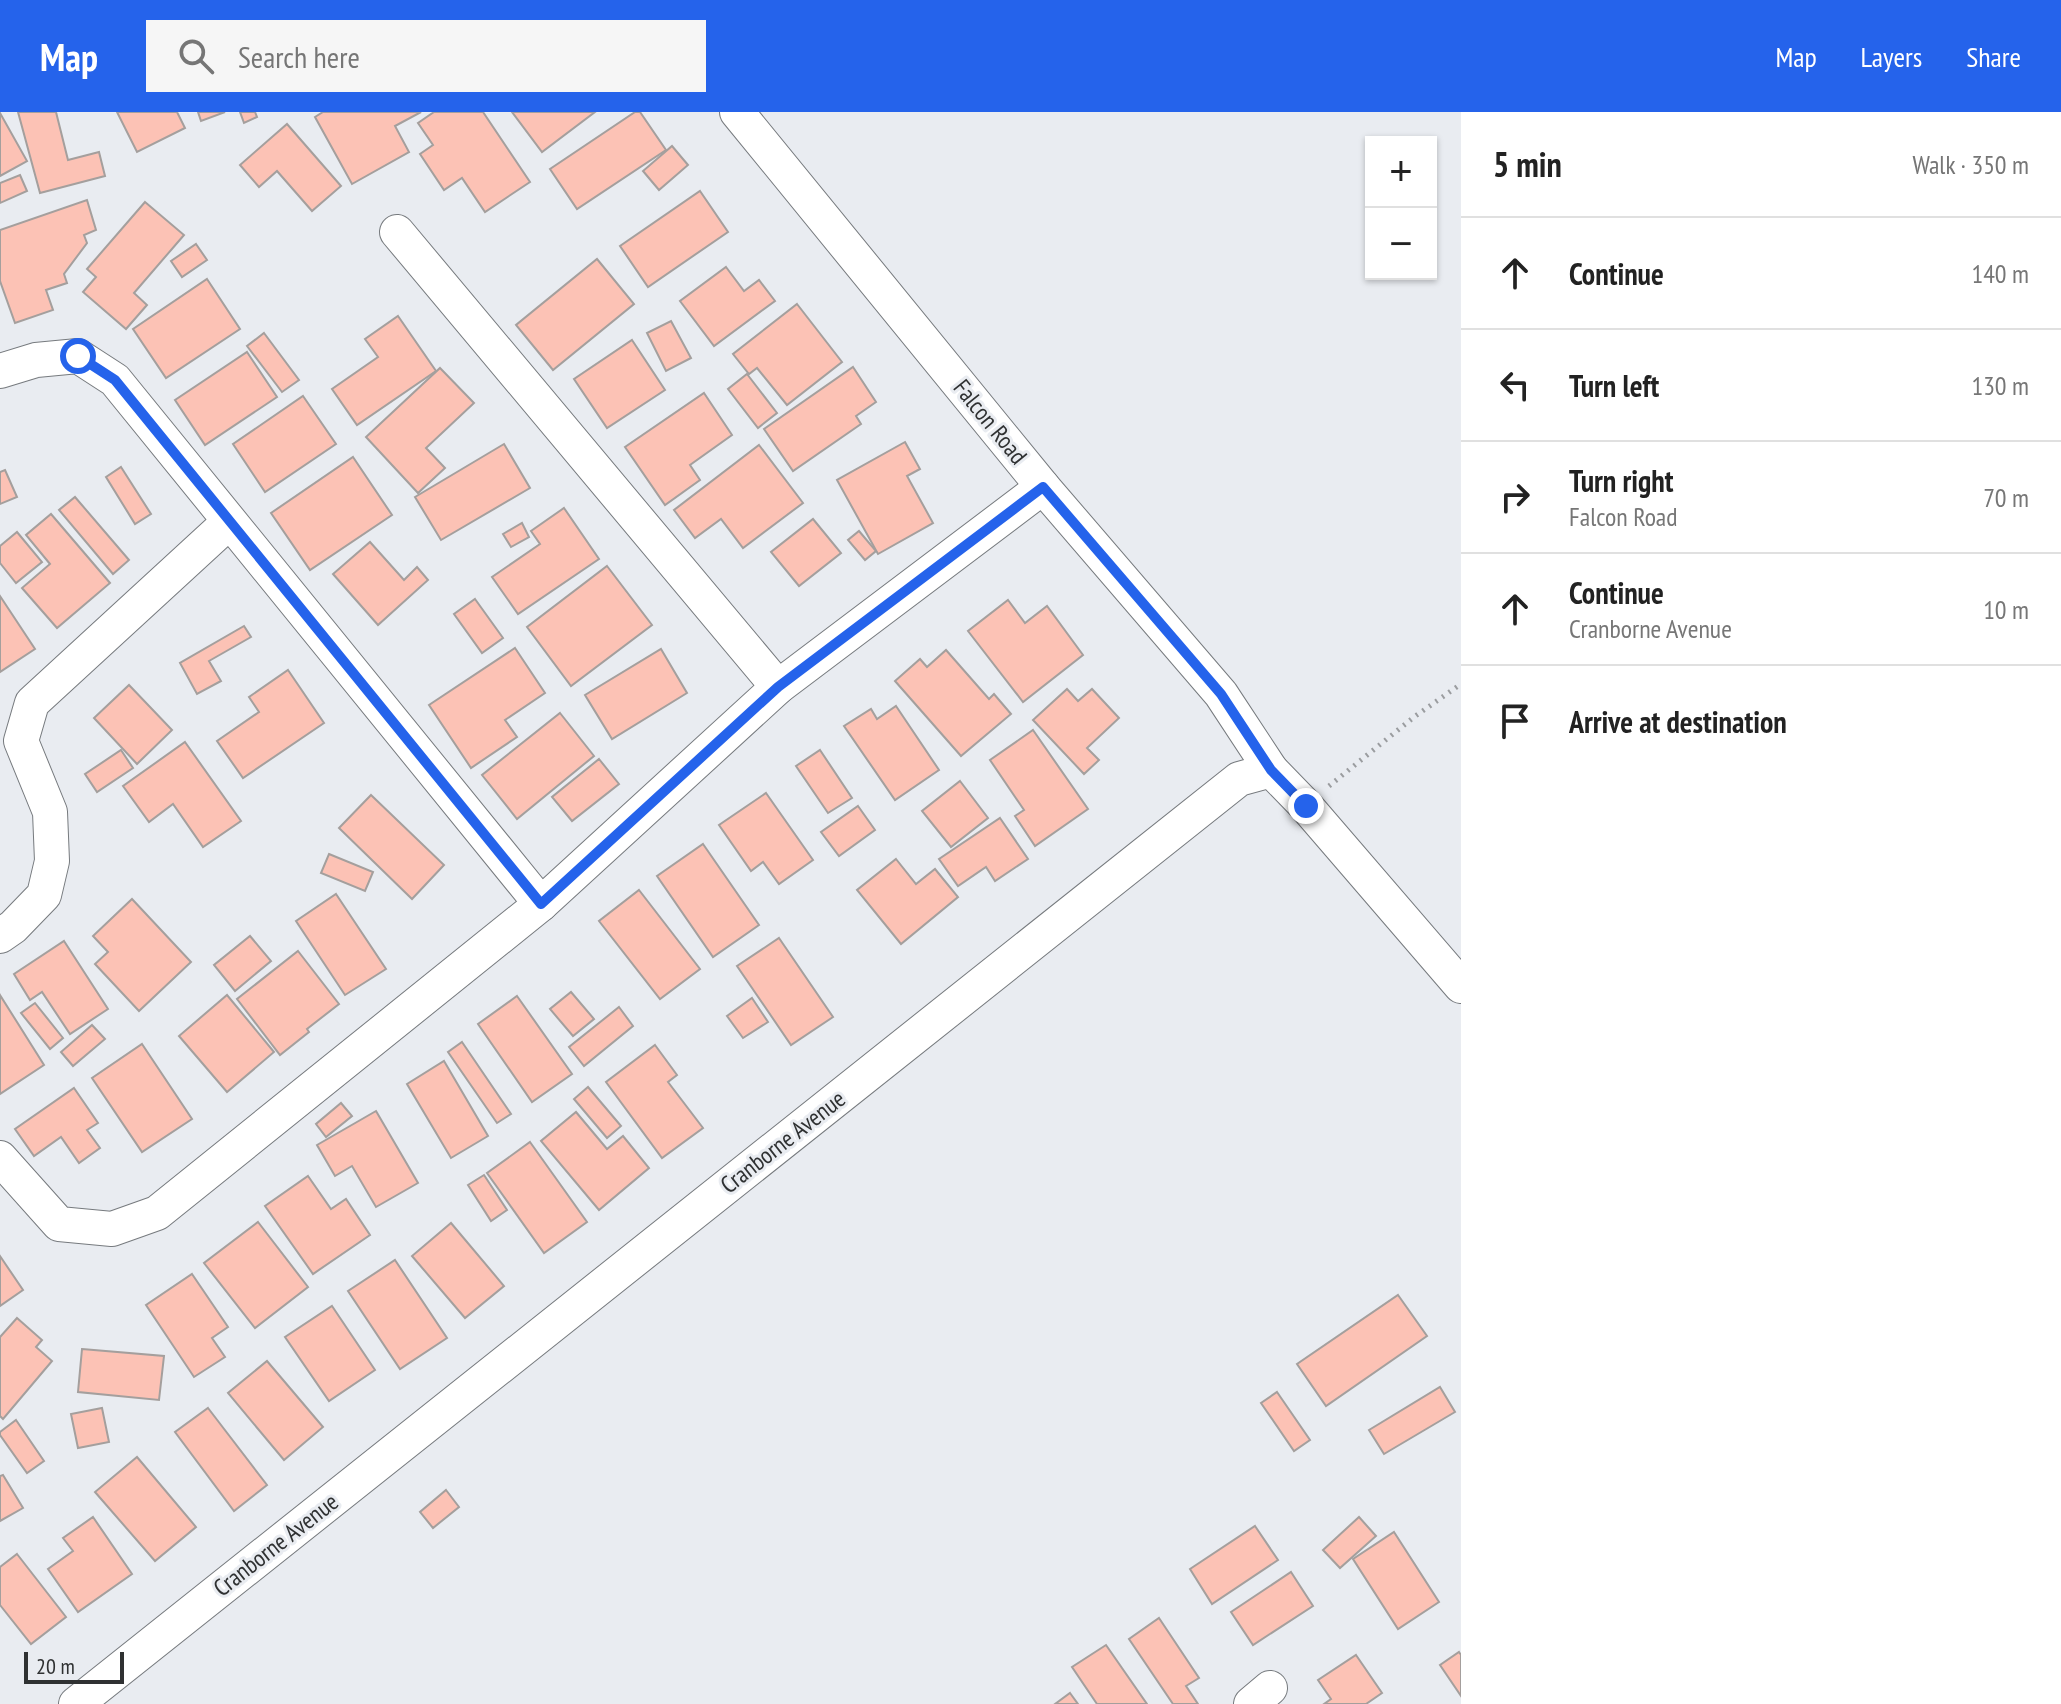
<!DOCTYPE html>
<html lang="en">
<head>
<meta charset="utf-8">
<style>
	body { margin:0; font-family:"PT Sans Narrow",sans-serif; background:#f6f6f6; color:#222 }
	.controls { position:absolute; right:24px; top:24px; display:grid; overflow:hidden; border-radius:0px; box-shadow:0 2px 6px #0004 }
	.controls button { width:72px; height:72px; display:grid; place-items:center; padding:0; border:0; border-bottom:2px solid #e0e0e0; background:#fff; color:#222; font:40px sans-serif }
	.scale { position:absolute; left:24px; bottom:20px; width:100px; box-sizing:border-box; padding-left:8px; border:4px solid #2f3132; border-top:0; font-size:22px; line-height:28px; white-space:nowrap; color:#2f3132; -webkit-text-stroke:6px #e9ecf1; paint-order:stroke }
	.stop { position:absolute; width:24px; height:24px; margin:-18px; border:6px solid #2563eb; border-radius:50%; background:#fff }
	.stop.end { background:#2563eb; border-color:#fff; box-shadow:0 2px 8px #0008 }
	.list { margin:0; padding:0; list-style:none }
	h2 { display:flex; justify-content:space-between; align-items:center; height:104px; margin:0; padding:0 32px; font-size:34px }
	h2 small { font-size:26px; font-weight:400; color:#767676 }
	.list li { display:grid; grid-template-columns:52px 1fr auto; gap:24px; align-items:center; box-sizing:border-box; height:112px; padding:0 32px; border-top:2px solid #e0e0e0 }
	.list b { display:block; font-size:30px; white-space:nowrap }
	.list p { margin:0; font-size:26px; white-space:nowrap; color:#767676 }
	.list em { font-size:26px; font-style:normal; color:#767676 }
	.icon { flex:none; width:44px; height:44px; fill:none; stroke:currentColor; stroke-width:2; stroke-linecap:round; stroke-linejoin:round }
	.map { position:relative; flex:none; width:1461px; height:1592px; overflow:hidden }
	header { display:flex; align-items:center; gap:48px; box-sizing:border-box; height:112px; padding:0 40px; background:#2563eb; color:#fff }
	header strong { font-size:38px }
	nav { display:flex; gap:44px; margin-inline-start:auto; font-size:28px }
	.search { width:560px; height:72px; background:#f6f6f6; display:flex; align-items:center; gap:20px; box-sizing:border-box; padding:0 28px; border-radius:0px; color:#767676; font-size:30px }
	main { display:flex }
	aside { flex:1; background:#fff }
	.map>svg:first-child { display:block }
	.building { fill:#fcc2b5; stroke:#a49f9d; stroke-width:2 }
	.lines { fill:none; stroke-linecap:round; stroke-linejoin:round }
	.minor-casing { stroke:#767a7e; stroke-width:36 }
	.path { stroke:#9b9da0; stroke-width:5; stroke-dasharray:2 6; stroke-linecap:butt }
	.minor { stroke:#fff; stroke-width:34 }
	.route { stroke:#2563eb; stroke-width:10 }
	.labels { text-anchor:middle; stroke-width:6; stroke-linejoin:round; paint-order:stroke }
	.street-label { font-size:24px; fill:#2f3132; stroke:#e9ecf1 }
</style>
</head>
<body>
<header>
<strong>Map</strong>
<div class="search"><svg class="icon" aria-label="search" viewBox="0 0 24 24"><circle cx="10" cy="10" r="6"/><path d="M15 15l6 6"/></svg>Search here</div>
<nav><a>Map</a><a>Layers</a><a>Share</a></nav>
</header>
<main>
<div class="map">
<svg width="1461" height="1592" viewBox="0 0 1461 1592">
	<rect width="100%" height="100%" fill="#e9ecf1"/>
	<g class="building">
		<path d="M18 0H56L68 48 99 40 105 64 40 81Z"/>
		<path d="M117 0H177L185 16 137 40Z"/>
		<path d="M198 0H225L201 9Z"/>
		<path d="M240 0H255L257 5 244 11Z"/>
		<path d="M323 0H421L395 14 409 40 352 72 315 5Z"/>
		<path d="M434 0H483L530 70 485 100 462 66 444 78 420 42 433 33 418 11Z"/>
		<path d="M512 0H595L542 40Z"/>
		<path d="M635 0H640L666 38 577 97 550 57Z"/>
		<path d="M0 1 27 49 0 64Z"/>
		<path d="M287 12 341 74 312 99 277 59 259 75 240 53Z"/>
		<path d="M672 34 688 53 659 78 643 59Z"/>
		<path d="M20 63 27 79 0 91V71Z"/>
		<path d="M700 79 728 120 648 175 620 134Z"/>
		<path d="M87 88 96 118 84 123 87 131 64 162 67 171 46 178 53 198 15 211 0 169V118Z"/>
		<path d="M145 90 184 123 134 181 147 193 126 217 83 180 96 165 87 157Z"/>
		<path d="M196 132 207 148 182 165 171 149Z"/>
		<path d="M597 147 634 192 553 258 516 213Z"/>
		<path d="M726 155 744 179 759 168 775 189 714 234 680 189Z"/>
		<path d="M207 167 240 217 166 266 133 217Z"/>
		<path d="M797 192 842 250 787 293 757 256 749 262 733 242Z"/>
		<path d="M398 204 436 259 357 313 332 277 378 245 365 227Z"/>
		<path d="M671 209 691 246 666 259 647 221Z"/>
		<path d="M264 221 299 268 282 280 247 234Z"/>
		<path d="M632 228 665 278 607 316 574 267Z"/>
		<path d="M247 240 277 285 205 333 175 288Z"/>
		<path d="M853 255 876 290 856 304 861 312 793 359 764 317Z"/>
		<path d="M440 256 474 291 426 336 445 356 418 381 366 325Z"/>
		<path d="M747 262 777 301 758 316 728 277Z"/>
		<path d="M704 281 732 323 690 353 700 368 665 393 625 335Z"/>
		<path d="M303 284 336 332 265 380 233 332Z"/>
		<path d="M905 330 920 357 907 364 933 411 878 442 837 368Z"/>
		<path d="M504 332 530 376 441 428 415 385Z"/>
		<path d="M759 333 803 391 743 436 721 407 695 426 674 398Z"/>
		<path d="M353 345 392 403 310 458 271 401Z"/>
		<path d="M121 355 151 402 135 412 106 365Z"/>
		<path d="M5 358 17 385 0 392V360Z"/>
		<path d="M75 385 129 448 113 462 59 398Z"/>
		<path d="M564 396 599 447 518 502 492 465 540 432 531 419Z"/>
		<path d="M51 402 110 471 57 516 22 476 50 452 26 423Z"/>
		<path d="M813 407 841 441 799 474 771 440Z"/>
		<path d="M522 411 529 425 511 435 503 422Z"/>
		<path d="M859 419 876 439 865 448 848 428Z"/>
		<path d="M17 420 42 450 16 471 0 451V434Z"/>
		<path d="M370 430 404 468 417 455 428 468 378 513 333 462Z"/>
		<path d="M607 454 652 513 571 574 527 515Z"/>
		<path d="M0 484 35 537 0 560Z"/>
		<path d="M475 487 503 526 482 541 454 502Z"/>
		<path d="M1008 488 1025 511 1047 494 1083 543 1023 590 968 519Z"/>
		<path d="M244 514 251 525 209 549 221 569 197 582 180 551Z"/>
		<path d="M515 536 545 581 505 608 517 625 471 656 429 593Z"/>
		<path d="M661 537 687 581 612 627 585 583Z"/>
		<path d="M946 538 989 587 994 582 1011 602 961 644 895 569 920 547 927 555Z"/>
		<path d="M288 558 324 611 243 666 217 629 259 600 249 585Z"/>
		<path d="M129 573 172 618 137 652 94 606Z"/>
		<path d="M1067 577 1078 589 1092 577 1119 606 1087 636 1099 648 1084 662 1033 608Z"/>
		<path d="M896 594 939 658 895 688 844 614 871 597 877 607Z"/>
		<path d="M560 601 594 644 517 707 482 663Z"/>
		<path d="M1033 618 1088 697 1035 734 1015 704 1024 698 990 648Z"/>
		<path d="M185 630 241 709 203 735 173 692 149 710 123 674Z"/>
		<path d="M121 638 133 656 97 680 85 662Z"/>
		<path d="M820 638 852 686 828 701 796 654Z"/>
		<path d="M599 647 619 672 572 709 552 685Z"/>
		<path d="M960 669 988 706 951 735 922 699Z"/>
		<path d="M766 681 813 748 779 772 763 750 751 759 719 713Z"/>
		<path d="M371 683 444 753 412 787 339 716Z"/>
		<path d="M858 694 875 718 839 744 821 720Z"/>
		<path d="M1000 706 1028 747 995 769 986 755 958 774 939 747Z"/>
		<path d="M703 732 759 813 713 845 657 764Z"/>
		<path d="M329 742 373 760 365 779 321 761Z"/>
		<path d="M896 747 916 772 935 757 958 785 901 832 857 778Z"/>
		<path d="M639 778 700 857 660 887 599 809Z"/>
		<path d="M336 782 386 857 345 883 296 809Z"/>
		<path d="M132 787 191 850 139 899 95 852 108 840 93 824Z"/>
		<path d="M250 824 271 849 235 879 214 853Z"/>
		<path d="M779 826 833 905 791 933 737 854Z"/>
		<path d="M64 829 108 897 70 922 42 880 30 888 14 862Z"/>
		<path d="M298 839 339 892 307 917 309 920 280 943 237 887Z"/>
		<path d="M571 880 594 907 573 924 550 897Z"/>
		<path d="M0 883 44 953 0 982Z"/>
		<path d="M227 883 274 940 227 980 179 924Z"/>
		<path d="M517 884 572 962 532 990 478 912Z"/>
		<path d="M752 886 768 910 743 926 727 904Z"/>
		<path d="M35 891 63 926 50 937 21 901Z"/>
		<path d="M619 895 633 914 584 954 569 935Z"/>
		<path d="M92 913 105 927 73 954 61 940Z"/>
		<path d="M462 930 511 1002 497 1011 448 940Z"/>
		<path d="M142 932 192 1007 142 1040 92 966Z"/>
		<path d="M655 933 677 963 668 970 703 1016 662 1046 606 970Z"/>
		<path d="M444 949 488 1024 451 1046 407 972Z"/>
		<path d="M588 975 621 1014 607 1026 574 987Z"/>
		<path d="M74 976 98 1011 87 1018 100 1036 79 1051 61 1025 34 1044 15 1017Z"/>
		<path d="M341 991 352 1004 326 1025 316 1012Z"/>
		<path d="M376 999 418 1071 376 1095 352 1054 335 1064 317 1033Z"/>
		<path d="M576 1000 607 1037 623 1024 649 1056 599 1098 541 1029Z"/>
		<path d="M530 1030 587 1110 544 1141 487 1061Z"/>
		<path d="M484 1063 507 1098 491 1109 468 1073Z"/>
		<path d="M308 1064 331 1097 346 1087 370 1123 313 1162 265 1094Z"/>
		<path d="M258 1110 308 1175 255 1216 204 1151Z"/>
		<path d="M451 1111 504 1174 465 1206 412 1144Z"/>
		<path d="M0 1144 23 1178 0 1194Z"/>
		<path d="M395 1148 447 1226 400 1257 348 1179Z"/>
		<path d="M192 1162 228 1215 212 1226 225 1245 194 1265 146 1193Z"/>
		<path d="M1398 1183 1427 1224 1326 1294 1297 1252Z"/>
		<path d="M332 1194 375 1258 329 1289 285 1225Z"/>
		<path d="M17 1206 42 1228 36 1235 52 1249 3 1307 0 1304V1225Z"/>
		<path d="M82 1237 164 1244 159 1288 78 1280Z"/>
		<path d="M267 1249 323 1315 284 1348 228 1281Z"/>
		<path d="M1440 1275 1455 1300 1384 1342 1369 1318Z"/>
		<path d="M1277 1280 1310 1328 1294 1339 1261 1291Z"/>
		<path d="M102 1296 109 1330 78 1336 71 1302Z"/>
		<path d="M208 1296 267 1373 234 1399 175 1320Z"/>
		<path d="M16 1308 44 1349 27 1361 0 1323V1320Z"/>
		<path d="M137 1345 196 1415 155 1449 95 1380Z"/>
		<path d="M3 1363 23 1396 0 1409V1364Z"/>
		<path d="M446 1378 459 1395 433 1416 420 1400Z"/>
		<path d="M93 1405 132 1462 78 1500 48 1457 73 1439 63 1426Z"/>
		<path d="M1359 1405 1376 1424 1340 1456 1323 1438Z"/>
		<path d="M1255 1414 1278 1448 1212 1492 1190 1457Z"/>
		<path d="M1394 1420 1439 1490 1398 1517 1353 1447Z"/>
		<path d="M17 1442 66 1505 31 1532 0 1493V1455Z"/>
		<path d="M1291 1460 1313 1494 1253 1533 1231 1500Z"/>
		<path d="M1159 1506 1199 1566 1186 1574 1198 1592H1173L1129 1527Z"/>
		<path d="M1106 1533 1147 1592H1097L1072 1555Z"/>
		<path d="M1459 1540 1461 1543V1584L1440 1553Z"/>
		<path d="M1356 1543 1382 1581 1366 1592H1324L1331 1587 1318 1568Z"/>
		<path d="M1070 1581 1078 1592H1055Z"/>
	</g>
	<g class="lines">
		<g class="minor-casing">
			<g id="minor">
				<path d="M737 0 1043 375 1221 582 1271 658"/>
				<path d="M397 120 778 575"/>
				<path d="M0 259 36 248 78 244 115 268 541 792"/>
				<path d="M0 824 13 815 44 783 52 749 50 700 21 629 32 591 229 410"/>
				<path d="M0 1046 59 1112 112 1117 157 1101 541 792 778 575 1043 375"/>
				<path d="M76 1592 1239 667 1271 658 1306 694 1461 874"/>
				<path d="M1251 1592 1270 1576"/>
			</g>
		</g>
		<path class="path" d="M1329 674 1414 605 1461 572"/>
		<use href="#minor" class="minor"/>
	</g>
	<g class="lines">
		<path class="route" d="M78 244 115 268 541 792 778 575 1043 375 1221 582 1271 658 1306 694"/>
	</g>
	<g class="labels">
		<g class="street-label">
			<text transform="translate(990 310) rotate(51)" y="8">Falcon Road</text>
			<text transform="translate(783 1030) rotate(-38)" y="8">Cranborne Avenue</text>
			<text transform="translate(276 1433) rotate(-38)" y="8">Cranborne Avenue</text>
		</g>
	</g>
</svg>
<div class="controls">
<button>+</button>
<button>−</button>
</div>
<div class="scale">20 m</div>
<div class="stop" style="left:78px;top:244px"></div>
<div class="stop end" style="left:1306px;top:694px"></div>
</div>
<aside>
<h2>5 min<small>Walk · 350 m</small></h2>
<ul class="list">
<li><svg class="icon" aria-label="ahead" viewBox="0 0 24 24"><path d="M12 20V5M6 11l6-6 6 6"/></svg><div><b>Continue</b></div><em>140 m</em></li>
<li><svg class="icon" aria-label="left" viewBox="0 0 24 24"><path d="M17 20v-9H6M10 6l-5 5 5 5"/></svg><div><b>Turn left</b></div><em>130 m</em></li>
<li><svg class="icon" aria-label="right" viewBox="0 0 24 24"><path d="M7 20v-9h11M14 6l5 5-5 5"/></svg><div><b>Turn right</b><p>Falcon Road</p></div><em>70 m</em></li>
<li><svg class="icon" aria-label="ahead" viewBox="0 0 24 24"><path d="M12 20V5M6 11l6-6 6 6"/></svg><div><b>Continue</b><p>Cranborne Avenue</p></div><em>10 m</em></li>
<li><svg class="icon" aria-label="arrive" viewBox="0 0 24 24"><path d="M6 21V4h12l-3 4 3 4H6"/></svg><div><b>Arrive at destination</b></div></li>
</ul>
</aside>
</main>
</body>
</html>
